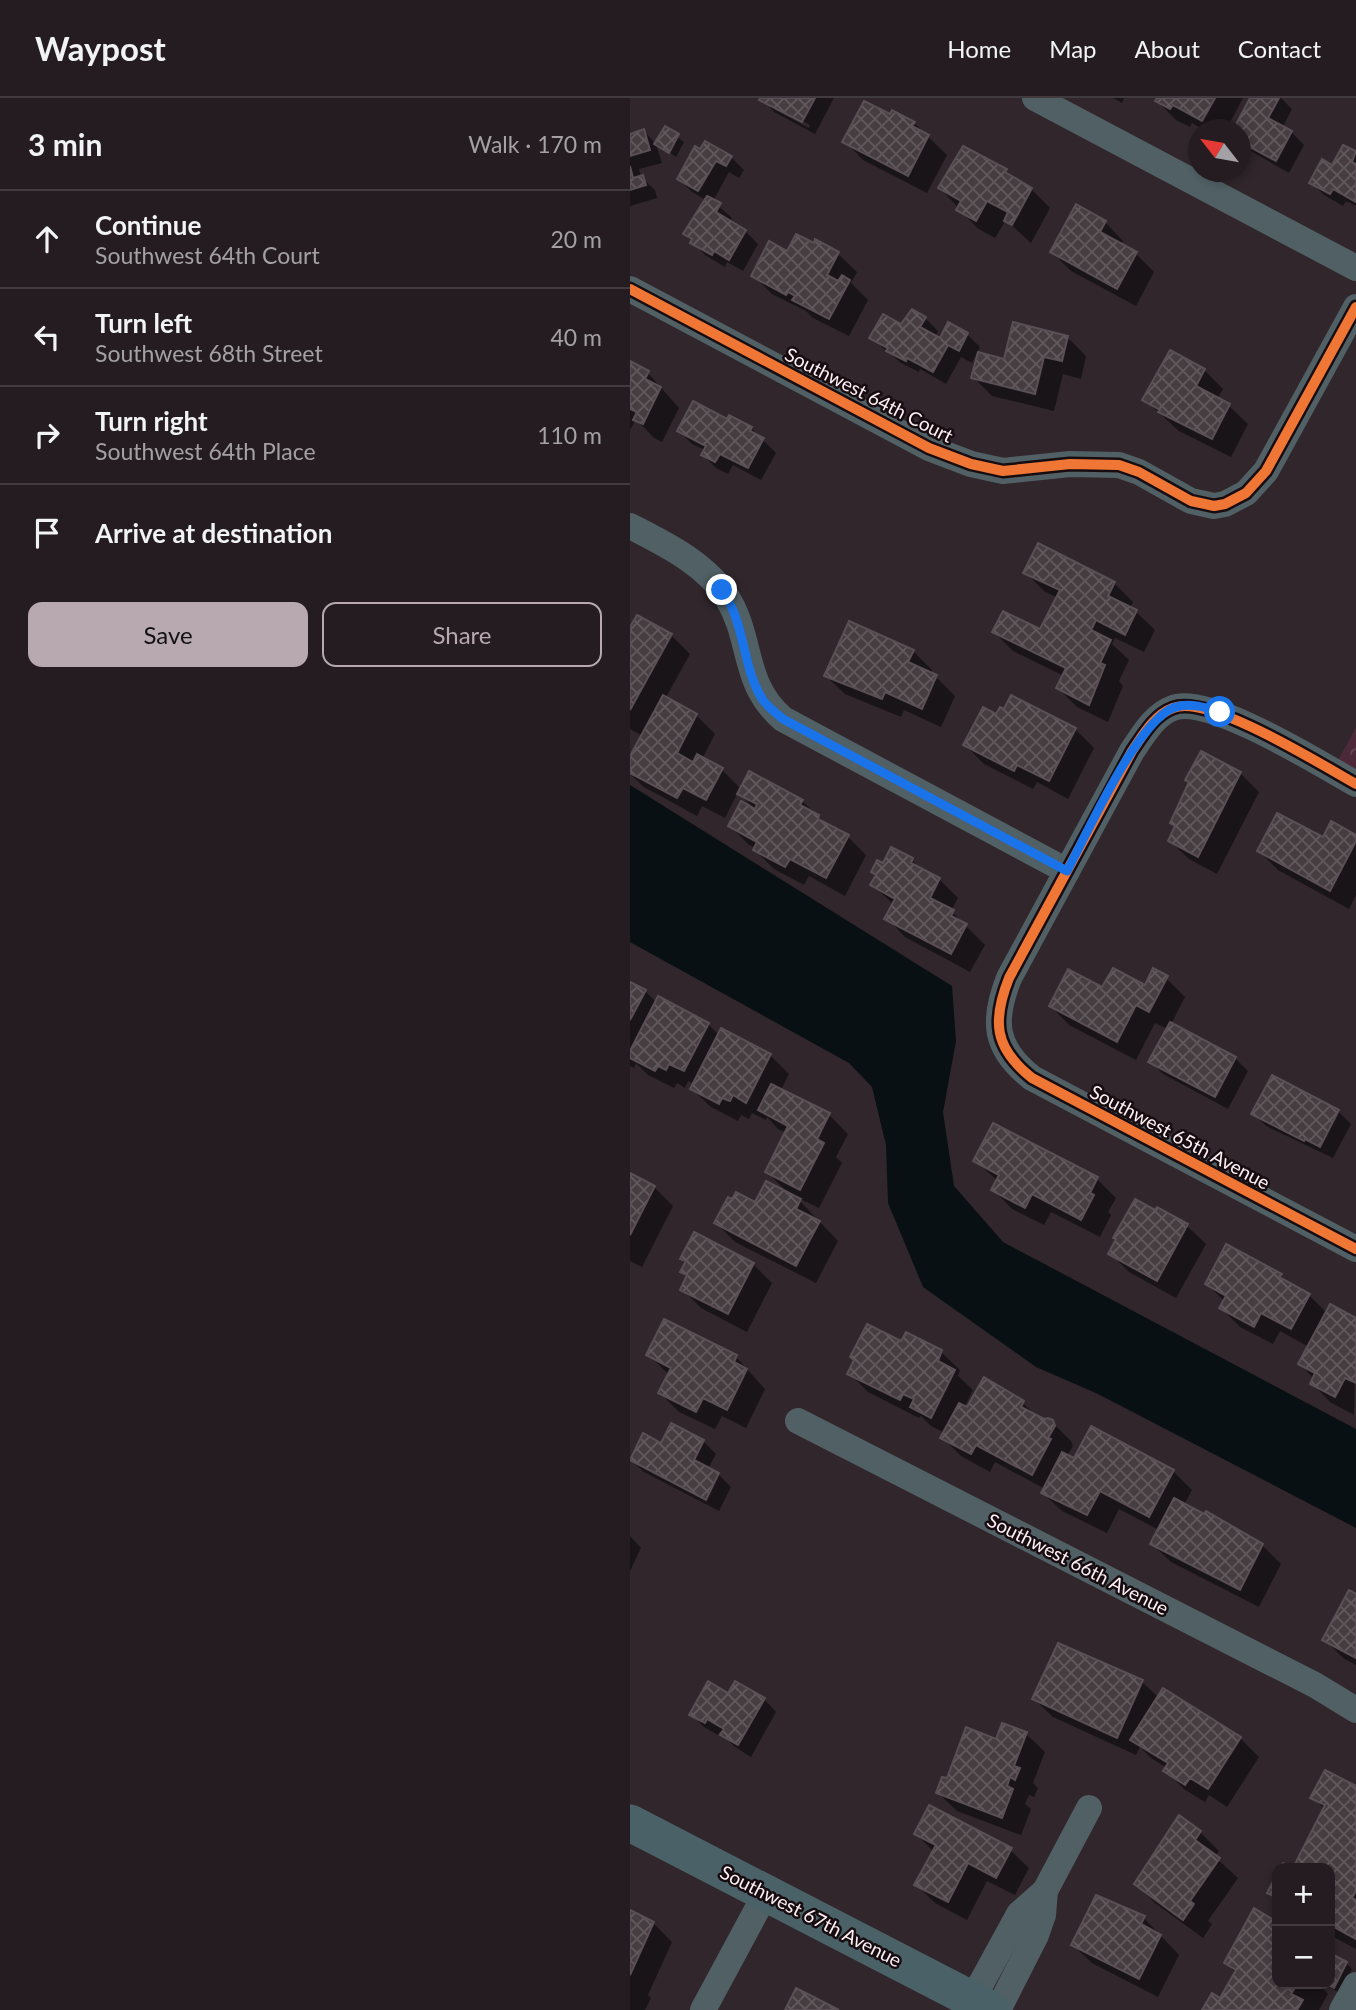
<!DOCTYPE html>
<html lang="en">
<head>
<meta charset="utf-8">
<style>
	body { margin:0; font-family:Lato,sans-serif; background:#30292d; color:#f1f3f6 }
	.controls { position:absolute; right:21px; bottom:21px; display:grid; overflow:hidden; border-radius:14px; box-shadow:0 4px 10px #0003 }
	.controls button { width:63px; height:63px; display:grid; place-items:center; padding:0; border:0; border-bottom:2px solid #413a3e; background:#241c20; color:#f1f3f6; font:35px sans-serif }
	.compass { position:absolute; left:558px; top:21px; width:63px; height:63px; border-radius:50%; background:#241c20; box-shadow:0 4px 10px #0003; rotate:301deg }
	.stop { position:absolute; width:21px; height:21px; margin:-16px; border:5px solid #1a73e8; border-radius:50%; background:#fff }
	.stop.end { background:#1a73e8; border-color:#fff; box-shadow:0 2px 7px #0008 }
	.list { margin:0; padding:0; list-style:none }
	h2 { display:flex; justify-content:space-between; align-items:center; height:91px; margin:0; padding:0 28px; font-size:30px }
	h2 small { font-size:23px; font-weight:400; color:#a3a1a5 }
	.list li { display:grid; grid-template-columns:46px 1fr auto; gap:21px; align-items:center; box-sizing:border-box; height:98px; padding:0 28px; border-top:2px solid #413a3e }
	.list b { display:block; font-size:26px; white-space:nowrap }
	.list p { margin:0; font-size:23px; white-space:nowrap; color:#a3a1a5 }
	.list em { font-size:23px; font-style:normal; color:#a3a1a5 }
	.actions { display:flex; gap:14px; padding:21px 28px }
	.actions a { flex:1; padding:16px 0; border:2px solid #b7a9af; border-radius:14px; text-align:center; font-size:24px; color:#b7a9af }
	.actions .main { background:#b7a9af; color:#111 }
	.icon { flex:none; width:38px; height:38px; fill:none; stroke:currentColor; stroke-width:2; stroke-linecap:round; stroke-linejoin:round }
	.map { position:relative; flex:none; width:726px; height:1912px; overflow:hidden }
	header { display:flex; align-items:center; gap:42px; box-sizing:border-box; height:98px; padding:0 35px; background:#241c20; border-bottom:2px solid #413a3e }
	header strong { font-size:33px }
	nav { display:flex; gap:38px; margin-inline-start:auto; font-size:24px }
	main { display:flex }
	aside { flex:1; background:#241c20 }
	.map>svg:first-child { display:block }
	.park { fill:url(#park-crowns) }
	.water { fill:#081013 }
	.shadow { fill:#0007; fill-rule:evenodd }
	.building { fill:url(#building-cross-hatch); stroke:#594f54; stroke-width:2 }
	.lines { fill:none; stroke-linecap:round; stroke-linejoin:round }
	.street { stroke:#506065; stroke-width:26 }
	.secondary { stroke:#4a6267; stroke-width:37 }
	.cycleway-casing { stroke:#170d11; stroke-width:15 }
	.cycleway { stroke:#f07635; stroke-width:10 }
	.route { stroke:#1a73e8; stroke-width:9 }
	.labels { text-anchor:middle; stroke-width:5; stroke-linejoin:round; paint-order:stroke }
	.street-label { font-size:19px; fill:#fff0f6; stroke:#170d11 }
</style>
</head>
<body>
<header>
<strong>Waypost</strong>
<nav><a>Home</a><a>Map</a><a>About</a><a>Contact</a></nav>
</header>
<main>
<aside>
<h2>3 min<small>Walk · 170 m</small></h2>
<ul class="list">
<li><svg class="icon" aria-label="ahead" viewBox="0 0 24 24"><path d="M12 20V5M6 11l6-6 6 6"/></svg><div><b>Continue</b><p>Southwest 64th Court</p></div><em>20 m</em></li>
<li><svg class="icon" aria-label="left" viewBox="0 0 24 24"><path d="M17 20v-9H6M10 6l-5 5 5 5"/></svg><div><b>Turn left</b><p>Southwest 68th Street</p></div><em>40 m</em></li>
<li><svg class="icon" aria-label="right" viewBox="0 0 24 24"><path d="M7 20v-9h11M14 6l5 5-5 5"/></svg><div><b>Turn right</b><p>Southwest 64th Place</p></div><em>110 m</em></li>
<li><svg class="icon" aria-label="arrive" viewBox="0 0 24 24"><path d="M6 21V4h12l-3 4 3 4H6"/></svg><div><b>Arrive at destination</b></div></li>
</ul>
<div class="actions"><a class="main">Save</a><a>Share</a></div>
</aside>
<div class="map">
<svg width="726" height="1912" viewBox="0 0 726 1912">
	<defs>
		<pattern id="park-crowns" width="20" height="18" patternUnits="userSpaceOnUse" patternTransform="scale(1.75)"><rect width="20" height="18" fill="#4b2939"/><path d="M2 6a3 3 0 1 1 6 0M12 15a3 3 0 1 1 6 0" fill="none" stroke="#664856"/></pattern>
		<pattern id="building-cross-hatch" width="8" height="8" patternUnits="userSpaceOnUse" patternTransform="scale(1.75)"><rect width="8" height="8" fill="#463d41"/><path d="M0 0l8 8M0 8l8-8" fill="none" stroke="#62595d"/></pattern>
	</defs>
	<rect width="100%" height="100%" fill="#30262b"/>
	<path class="park" d="M726 630V674L707 664Z"/>
	<path class="water" d="M0 687 322 888 326 943 313 1014 324 1088 373 1144 726 1331V1430L468 1296 406 1269 293 1189 258 1105 256 1047 242 989 219 965 0 844Z"/>
	<g class="shadow">
		<path d="M132 0H204L185 36 144 14ZM144 7 180 27 179 30 144 11Z"/>
		<path d="M483 0H494L492 5Z"/>
		<path d="M529 0H613L596 32H574L562 25 560 29 546 22 527 3Z"/>
		<path d="M622 0H651L662 11 652 30 661 34 674 47 659 75 610 47V32Z"/>
		<path d="M260 19 284 25 317 57 297 95 233 62 215 43Z"/>
		<path d="M36 31 54 44 46 59 27 46Z"/>
		<path d="M14 33 26 46 32 65 9 71 11 79 25 92 27 100 0 108V37Z"/>
		<path d="M714 49 726 55V108L716 103 713 108 694 97 681 84 703 69Z"/>
		<path d="M66 51 101 59 114 72 109 80 99 74 83 103 102 120 100 124 115 133 128 146 113 173 97 164 95 169 75 157 55 136 76 102 62 94 49 81Z"/>
		<path d="M375 72 385 82 401 91 420 110 401 145 376 122 365 140 347 130 310 90Z"/>
		<path d="M475 124 493 143 491 147 505 155 524 174 506 208 441 173 422 154Z"/>
		<path d="M186 144 208 156 227 174 221 185 238 202 219 238 183 220 176 213 142 196 123 177 184 147Z"/>
		<path d="M295 220 308 233 305 239 311 242 319 227 337 236 350 249 342 265 331 259 316 286 290 271 289 274 271 265 241 240Z"/>
		<path d="M437 239 456 258 451 281 433 276 424 313 362 298 343 279 375 263Z"/>
		<path d="M0 265 18 275 49 310 32 344 24 340 6 321 0 332Z"/>
		<path d="M574 272 593 291 587 301 599 308 618 326 601 359 549 333 515 302Z"/>
		<path d="M98 323 121 330 146 355 131 382 103 367 98 376 86 370 73 357 75 352 62 346 49 333Z"/>
		<path d="M395 474 484 485 503 504 500 510 506 514 525 532 514 554 485 540 482 546 499 562 489 583 493 588 478 624 447 609 428 590 434 578 383 553 364 534H411L428 500 414 493Z"/>
		<path d="M0 533 41 537 60 556 35 601 66 617 85 636 72 661 92 672 111 691 172 703 199 729 218 739 236 757 215 798 179 778 174 787 144 771 125 752 126 750 119 747 100 728 126 712 108 694 95 720 72 708 67 718 14 689 0 676V661L13 638 0 631Z"/>
		<path d="M283 553 302 572 300 576 306 579 325 598 311 629 274 612 271 619 215 596 196 578Z"/>
		<path d="M382 599 445 631 464 650 438 701 407 684 403 691 354 666 335 647 367 618 375 614Z"/>
		<path d="M610 675 629 694 587 776 559 761 540 743Z"/>
		<path d="M702 726 726 739V797L719 811 648 772 629 753 693 741Z"/>
		<path d="M282 762 292 773 309 781 328 800 321 813 355 847 340 874 275 839 257 820 264 807 243 787 254 767Z"/>
		<path d="M536 880 555 899 541 926 605 960 618 973 598 1011 533 976 520 963 538 931 525 925 506 962 439 927 421 908 473 891 515 889Z"/>
		<path d="M0 886 15 893 27 905 78 926 90 938 92 933 140 957 159 976 151 992 199 1017 218 1036 206 1059 212 1065 189 1110 166 1099 208 1143 186 1185 105 1144 86 1125 126 1106 159 1096 137 1074 157 1035 148 1031 137 1019 136 1022 122 1015 119 1021 111 1017 108 1023 81 1009 62 991 65 986 58 983 55 990 47 985 44 990 18 977 6 965 4 970 0 968Z"/>
		<path d="M708 1013 721 1026 703 1060 636 1028 623 1015Z"/>
		<path d="M345 1063 467 1081 486 1100 478 1114 481 1117 470 1139 421 1114 414 1127 382 1111 364 1092 368 1083Z"/>
		<path d="M0 1077 24 1089 43 1108 12 1169 0 1163Z"/>
		<path d="M528 1111 557 1128 576 1146 546 1200 499 1174 480 1155Z"/>
		<path d="M64 1136 123 1166 142 1185 117 1234 71 1210 52 1191 58 1180 52 1174 57 1165 52 1160Z"/>
		<path d="M650 1177 661 1188 679 1197 697 1215 700 1208 726 1222 724 1317 700 1304 682 1285 684 1281 670 1266 679 1249 650 1233 643 1246 610 1229 591 1210 595 1204 577 1186Z"/>
		<path d="M272 1246 311 1254 330 1272 328 1278 343 1292 334 1310 393 1305 409 1321 422 1324 441 1343 443 1348 437 1358 444 1362 543 1373 562 1392 554 1407 575 1418 577 1415 632 1447 651 1466 629 1509 541 1464 522 1446 529 1432 489 1411 477 1435 432 1413 413 1395 415 1391 365 1364 360 1374 331 1358 313 1340 315 1335 301 1328 291 1318 289 1320 238 1294 219 1275Z"/>
		<path d="M19 1257 106 1259 135 1291 116 1330 92 1318 85 1331 49 1314 30 1295 39 1277Z"/>
		<path d="M73 1343 86 1356 78 1371 88 1376 101 1389 89 1413 14 1374 1 1362 32 1347Z"/>
		<path d="M0 1438 11 1450 0 1473Z"/>
		<path d="M720 1494 726 1498V1567L713 1560 695 1542Z"/>
		<path d="M429 1547 512 1584 529 1600 610 1640 629 1659 597 1709 579 1697 575 1704 554 1691 536 1673 537 1670 521 1660 510 1649 506 1657 423 1619 404 1601Z"/>
		<path d="M99 1597 134 1601 146 1614 121 1659 105 1649 93 1637 94 1635 90 1633 88 1637 74 1629 61 1616Z"/>
		<path d="M396 1636 415 1654 403 1685 408 1690 404 1699 399 1697 395 1706 401 1711 391 1737 327 1713 308 1695 318 1682 367 1643Z"/>
		<path d="M696 1674 726 1690V1851L700 1837V1770H664L695 1711 682 1699Z"/>
		<path d="M570 1734 589 1753 585 1759 608 1780 578 1823 582 1826 573 1840 525 1805 506 1786Z"/>
		<path d="M286 1736 380 1752 399 1770 385 1797 357 1783 337 1822 305 1805 287 1787 304 1754Z"/>
		<path d="M625 1813 647 1826V1886H692L691 1888 698 1896 689 1912H574L590 1903 606 1875 596 1865Z"/>
		<path d="M0 1814 23 1825 42 1844 18 1897 21 1900 15 1912H0Z"/>
		<path d="M514 1820 549 1857 528 1899 462 1865 443 1847Z"/>
		<path d="M700 1857 716 1865 722 1871 710 1895 693 1886H700Z"/>
	</g>
	<g class="building">
		<path d="M130 0H185L172 24 129 2Z"/>
		<path d="M527 0H585L572 23 543 7 540 11 525 3Z"/>
		<path d="M620 0H649L638 20 662 33 646 63 610 44V32H603Z"/>
		<path d="M234 3 260 16 262 12 285 24 282 28 299 37 278 78 212 44Z"/>
		<path d="M35 28 49 36 39 55 24 46Z"/>
		<path d="M14 31 20 52 0 58V36Z"/>
		<path d="M75 43 102 58 96 68 86 63 68 93 47 81 65 48 70 51Z"/>
		<path d="M713 47 726 53 722 64 726 66V104L703 91 700 96 679 85 692 61 702 67Z"/>
		<path d="M333 48 377 71 375 74 402 90 382 127 374 123 378 114 357 103 346 123 326 112 331 103 308 90Z"/>
		<path d="M0 68 3 80 13 77 16 87 0 92Z"/>
		<path d="M77 98 91 105 86 114 116 132 99 162 84 153 82 157 60 145 62 141 53 136Z"/>
		<path d="M446 106 476 123 470 134 507 154 487 191 420 154Z"/>
		<path d="M166 136 184 145 185 141 209 154 197 177 208 183 212 177 220 182 199 221 162 202 165 198 158 194 156 197 121 178 139 143 157 153Z"/>
		<path d="M282 211 296 219 290 229 310 240 318 224 338 235 329 253 318 247 303 274 277 260 276 263 256 253 258 250 239 240 253 216 271 226Z"/>
		<path d="M383 224 438 238 432 263 414 259 405 296 341 280 348 254 374 261Z"/>
		<path d="M540 252 575 271 566 288 600 306 582 341 528 314 530 312 512 302Z"/>
		<path d="M0 263 19 273 15 281 31 289 13 326 3 322 7 314 0 311Z"/>
		<path d="M63 303 97 321 99 317 122 329 120 333 134 340 118 370 90 356 85 364 71 357 76 348 47 333Z"/>
		<path d="M408 445 485 484 478 498 507 512 495 537 466 522 461 532 481 542 470 565 475 567 459 607 426 590 436 570 362 534 373 513 410 531 430 492 393 475Z"/>
		<path d="M7 517 42 536 0 612V529Z"/>
		<path d="M219 523 284 552 278 564 307 577 292 611 255 594 252 601 194 578Z"/>
		<path d="M33 597 67 616 47 655 63 664 67 656 93 670 76 702 53 690 47 700 0 675V658Z"/>
		<path d="M381 597 446 630 419 683 387 667 384 673 333 647 353 609 366 616 370 609 374 611Z"/>
		<path d="M571 653 611 674 568 759 538 743 545 728 540 725 559 684 555 682Z"/>
		<path d="M119 673 173 702 170 707 189 717 188 721 219 737 196 780 160 761 155 769 123 752 127 744 98 728 111 703 125 711 127 706 107 696Z"/>
		<path d="M647 715 693 739 701 723 726 737V743L700 793 627 753Z"/>
		<path d="M261 749 283 760 281 765 310 780 300 800 324 812 321 818 337 826 321 856 254 821 265 801 240 787 246 777 241 774 247 762 253 765Z"/>
		<path d="M483 870 515 887 523 870 538 878 519 914 506 907 487 944 419 908 438 871 472 889Z"/>
		<path d="M0 884 16 892 0 922Z"/>
		<path d="M28 898 79 925 54 973 39 966 36 972 28 968 25 973 0 960V953Z"/>
		<path d="M540 924 606 959 585 999 518 964Z"/>
		<path d="M91 930 141 956 116 1005 103 997 100 1003 92 1000 89 1006 60 991Z"/>
		<path d="M642 977 709 1012 690 1049 675 1041 674 1043 621 1016Z"/>
		<path d="M141 986 200 1015 187 1041 194 1045 170 1092 135 1074 158 1028 128 1012Z"/>
		<path d="M363 1025 468 1079 460 1095 464 1097 451 1122 402 1096 395 1110 361 1092 369 1077 343 1063Z"/>
		<path d="M0 1075 25 1088 0 1137Z"/>
		<path d="M136 1083 171 1101 166 1111 190 1123 166 1168 84 1125 98 1099 102 1101 106 1094 125 1104Z"/>
		<path d="M505 1101 525 1112 527 1109 558 1126 527 1183 478 1156 486 1141 483 1140Z"/>
		<path d="M64 1134 124 1165 98 1216 50 1192 57 1177 50 1174 56 1163 50 1161Z"/>
		<path d="M596 1146 652 1176 649 1179 680 1196 661 1231 631 1215 624 1229 589 1210 596 1198 575 1186Z"/>
		<path d="M700 1206 726 1220V1285L715 1280 705 1299 680 1286 685 1275 668 1266Z"/>
		<path d="M34 1221 107 1257 104 1264 117 1271 97 1312 73 1300 66 1314 28 1295 41 1270 16 1257Z"/>
		<path d="M237 1226 271 1243 276 1234 312 1252 308 1263 325 1272 301 1320 280 1309 284 1301 273 1296 270 1302 217 1276 224 1262 220 1259Z"/>
		<path d="M354 1279 394 1303 391 1309 414 1321 418 1320 423 1322 425 1328 418 1340 421 1341 402 1377 346 1347 341 1356 310 1340 329 1305 337 1309Z"/>
		<path d="M41 1325 74 1342 64 1362 89 1375 76 1402 0 1362 13 1335 31 1345Z"/>
		<path d="M461 1328 544 1372 519 1419 470 1393 457 1417 411 1395 432 1354 444 1360Z"/>
		<path d="M544 1400 574 1416 576 1413 633 1446 610 1492 520 1446Z"/>
		<path d="M719 1492 726 1496V1560L692 1542Z"/>
		<path d="M428 1545 513 1582 487 1640 402 1601Z"/>
		<path d="M78 1583 98 1595 105 1583 135 1600 108 1647 90 1637 94 1631 77 1621 75 1625 59 1617Z"/>
		<path d="M533 1590 611 1639 578 1691 560 1680 555 1687 533 1673 538 1665 500 1642Z"/>
		<path d="M372 1625 397 1634 384 1668 390 1670 385 1682 380 1679 377 1688 383 1691 372 1720 306 1695 312 1679 317 1680 336 1629 366 1641Z"/>
		<path d="M695 1672 726 1688V1793L722 1800 726 1802V1841L700 1827V1770H650L653 1765 663 1770 695 1707 680 1700Z"/>
		<path d="M299 1707 382 1750 366 1780 338 1765 318 1804 284 1787 306 1747 284 1736Z"/>
		<path d="M549 1717 571 1733 565 1742 590 1760 560 1803 564 1806 553 1822 504 1786Z"/>
		<path d="M647 1776V1800L637 1795Z"/>
		<path d="M466 1797 515 1818 511 1826 531 1837 509 1881 441 1847Z"/>
		<path d="M624 1810 647 1824V1886H667L661 1896 673 1902 667 1912H572L582 1895 590 1900 606 1872 594 1865Z"/>
		<path d="M0 1812 24 1824 0 1877Z"/>
		<path d="M700 1855 717 1864 704 1890 696 1886H700Z"/>
		<path d="M166 1890 209 1912H155Z"/>
	</g>
	<g class="lines">
		<g class="street">
			<path d="M405 0 726 170"/>
			<path d="M0 191 299 350 341 366 373 373 440 366 489 367 509 374 561 403 584 408 595 406 616 395 636 373 726 209"/>
			<path d="M0 428C35 446 77 466 98 501 123 543 112 586 153 621L437 773"/>
			<path d="M726 686C690 666 579 596 543 610 524 617 513 637 502 653L379 880C362 923 364 950 402 980L726 1151"/>
			<path d="M168 1323 685 1587 726 1612"/>
			<path d="M342 1902 389 1816 415 1793"/>
			<path d="M73 1912 136 1795"/>
			<path d="M368 1912 406 1837 413 1817 415 1793 459 1710"/>
			<path d="M712 1912 726 1887"/>
		</g>
		<path class="secondary" d="M0 1725 362 1912"/>
		<g class="cycleway-casing">
			<g id="cycleway">
				<path d="M0 191 299 350 341 366 373 373 440 366 489 367 509 374 561 403 584 408 595 406 616 395 636 373 726 209"/>
				<path d="M726 686C690 666 579 596 543 610 524 617 513 637 502 653L379 880C362 923 364 950 402 980L726 1151"/>
			</g>
		</g>
		<use href="#cycleway" class="cycleway"/>
	</g>
	<g class="lines">
		<path class="route" d="M92 492C116 526 112 571 133 602 138 609 146 615 153 621L437 773C457 736 507 624 543 610 558 604 575 609 590 614"/>
	</g>
	<g class="labels">
		<g class="street-label">
			<text transform="translate(239 297) rotate(27)" y="7">Southwest 64th Court</text>
			<text transform="translate(550 1039) rotate(28)" y="7">Southwest 65th Avenue</text>
			<text transform="translate(448 1466) rotate(27)" y="7">Southwest 66th Avenue</text>
			<text transform="translate(181 1818) rotate(27)" y="7">Southwest 67th Avenue</text>
		</g>
	</g>
</svg>
<div class="controls">
<button>+</button>
<button>−</button>
</div>
<svg class="compass" viewBox="-18 -18 36 36"><path d="M0-13l5 13h-10z" fill="#e53935"/><path d="M0 13l5-13h-10z" fill="#a3a1a5"/></svg>
<div class="stop" style="left:590px;top:614px"></div>
<div class="stop end" style="left:92px;top:492px"></div>
</div>
</main>
</body>
</html>
